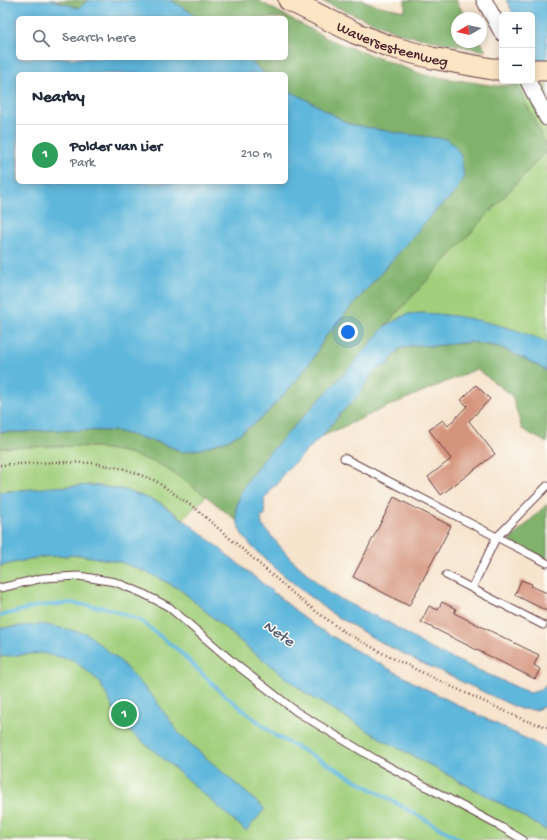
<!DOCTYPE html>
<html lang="en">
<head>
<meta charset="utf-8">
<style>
	body { margin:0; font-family:"Gochi Hand",sans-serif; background:#f2f2f3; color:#1f2937 }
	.controls { position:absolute; right:12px; top:12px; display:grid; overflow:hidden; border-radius:6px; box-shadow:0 2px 10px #0003 }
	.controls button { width:36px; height:36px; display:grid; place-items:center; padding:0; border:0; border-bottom:1px solid #e0e1e3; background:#fff; color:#1f2937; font:20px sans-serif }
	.compass { position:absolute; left:451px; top:12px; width:36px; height:36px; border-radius:50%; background:#fff; box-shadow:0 2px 10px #0003; rotate:261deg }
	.you { position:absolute; left:348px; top:332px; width:14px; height:14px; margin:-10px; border:3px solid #fff; border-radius:50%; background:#1a73e8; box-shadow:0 0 0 6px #1a73e833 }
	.badge { display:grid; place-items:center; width:26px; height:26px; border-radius:50%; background:#0b8043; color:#fff; font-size:13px; font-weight:700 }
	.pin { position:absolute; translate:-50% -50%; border:2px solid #fff; box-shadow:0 1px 4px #0006 }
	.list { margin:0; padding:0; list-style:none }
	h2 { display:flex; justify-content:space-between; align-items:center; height:52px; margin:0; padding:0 16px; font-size:17px }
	h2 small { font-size:13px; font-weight:400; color:#747a83 }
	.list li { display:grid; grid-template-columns:26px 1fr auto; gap:12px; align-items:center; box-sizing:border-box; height:60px; padding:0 16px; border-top:1px solid #e0e1e3 }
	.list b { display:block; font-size:15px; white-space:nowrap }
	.list p { margin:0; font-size:13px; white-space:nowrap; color:#747a83 }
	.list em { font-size:13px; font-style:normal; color:#747a83 }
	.icon { flex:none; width:22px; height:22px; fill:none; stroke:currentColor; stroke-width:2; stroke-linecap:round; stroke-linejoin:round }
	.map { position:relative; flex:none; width:547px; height:840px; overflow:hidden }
	.search { position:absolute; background:#fff; box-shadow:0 2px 10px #0003; left:16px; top:16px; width:272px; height:44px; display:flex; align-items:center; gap:10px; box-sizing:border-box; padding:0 14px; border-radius:6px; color:#747a83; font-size:15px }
	.panel { position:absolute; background:#fff; box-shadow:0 2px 10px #0003; left:16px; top:72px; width:272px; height:112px; border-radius:6px }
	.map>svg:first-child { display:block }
	.green { fill:#a1cf7c; stroke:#767754 }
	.forest { fill:#80b26c; stroke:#65684c }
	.water { fill:#5fb7dc; stroke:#546b84 }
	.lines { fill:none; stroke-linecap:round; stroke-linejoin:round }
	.stream { stroke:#5fb7dc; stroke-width:4 }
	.building { fill:#d5947d }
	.service-casing { stroke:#643d43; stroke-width:9 }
	.minor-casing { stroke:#643d43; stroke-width:17 }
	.secondary-casing { stroke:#643d43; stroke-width:23 }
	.path { stroke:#643d43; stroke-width:2.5; stroke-dasharray:1 3; stroke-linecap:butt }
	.service { stroke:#fff; stroke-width:7 }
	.minor { stroke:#fff; stroke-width:15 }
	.secondary { stroke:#fce5c4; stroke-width:21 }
	.labels { text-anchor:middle; stroke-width:3; stroke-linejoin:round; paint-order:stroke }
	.street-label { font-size:15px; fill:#4a1f2b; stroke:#fdfcf7 }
	.water-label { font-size:16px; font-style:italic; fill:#525c72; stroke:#fdfcf7 }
</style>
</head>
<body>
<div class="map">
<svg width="547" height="840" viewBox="0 0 547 840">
	<rect width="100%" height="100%" fill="#fdfcf7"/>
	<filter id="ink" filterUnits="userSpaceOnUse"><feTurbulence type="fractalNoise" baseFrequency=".025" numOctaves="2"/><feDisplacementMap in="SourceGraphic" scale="8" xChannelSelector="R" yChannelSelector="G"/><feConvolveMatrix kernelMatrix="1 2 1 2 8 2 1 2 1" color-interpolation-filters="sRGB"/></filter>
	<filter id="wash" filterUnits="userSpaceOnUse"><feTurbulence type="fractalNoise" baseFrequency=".012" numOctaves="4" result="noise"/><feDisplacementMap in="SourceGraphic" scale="16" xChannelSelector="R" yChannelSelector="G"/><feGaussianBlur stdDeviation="0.9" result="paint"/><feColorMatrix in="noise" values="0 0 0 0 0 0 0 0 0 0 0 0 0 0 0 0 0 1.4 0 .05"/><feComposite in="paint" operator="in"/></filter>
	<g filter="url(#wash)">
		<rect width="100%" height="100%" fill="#f6e4cd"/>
		<g class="green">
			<path d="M517 85H547V146Z"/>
			<path d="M547 150V342L510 328 407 314 385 326Z"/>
			<path d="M55 446 95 447 129 453 163 466 206 496 183 519 160 503 126 490 93 485 9 491 0 492V448Z"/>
			<path d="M80 555 120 562 151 574 181 590 247 647 309 695 385 741 511 809 547 831V840H0V566L40 557Z"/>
		</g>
		<g class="forest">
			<path d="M52 0H88L79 8Z"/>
			<path d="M171 0H257L330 40 424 75 496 86 517 85 547 146V150L385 326 352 365 268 454 250 477 241 492 236 508 237 521 206 496 163 466 129 453 95 447 55 446 0 448V432H24L51 430 116 431 161 443 183 452 201 449 230 439 241 433 263 417 296 381 314 357 325 337 436 210 455 193 397 133 349 124 313 103 286 89V74H265L247 58H286V18H196L190 12Z"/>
			<path d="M319 0H363L375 5 405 11V0H456L466 18H457V42H481L486 51 405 35Z"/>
			<path d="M471 342 500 347 531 362 547 371V443L522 429 512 396 477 369 391 405 321 437 342 412 355 399 373 373 377 369 387 365 399 349 415 345 433 346Z"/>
			<path d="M547 504V559L509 541Z"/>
		</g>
		<g class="water">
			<path d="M0 0H52L79 8 88 0H171L190 12 196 18H18V58H247L265 74H18V182H286V89L313 103 349 124 397 133 447 139 456 147 461 156 464 176 455 193 436 210 325 337 314 357 296 381 263 417 241 433 230 439 201 449 183 452 161 443 116 431 51 430 24 432H0Z"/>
			<path d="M506 0H547V78L532 49V15H514Z"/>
			<path d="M422 313C451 314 481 320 509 328 522 332 535 337 547 342V371L531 362 500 347 471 342 433 346 415 345 399 349 387 365 377 369 373 373 355 399 342 412 321 437 283 474 277 485 271 488 269 493 264 499 265 516 261 517 262 525 290 558 330 594 358 608 388 622 429 648 530 693 540 690 547 683V705L536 710 520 709 458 680 452 676 419 662 375 639 328 611 281 573 254 549 242 535 237 521 236 508 241 492 250 477 268 454 352 365 385 326 407 314Z"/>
			<path d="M93 485 126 490 160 503 191 525 312 624 355 650 426 689 547 749V831L511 809 385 741 308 695 247 647 181 590 151 574 120 562 80 555 40 557 0 566V492L52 487Z"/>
			<path d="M42 624 86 633 119 660 155 699 180 735 265 809 246 831 159 755 122 725 99 681 73 660 41 653 0 657V628Z"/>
		</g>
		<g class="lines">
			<path class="stream" d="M0 616 38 606 72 603 107 608 141 621 178 650 221 692 276 736 317 758 461 840"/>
		</g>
		<g id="blocks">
			<g class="building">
				<path d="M476 385 490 399 469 421 495 454 441 495 428 477 451 459 429 430 443 420 448 426 467 406 461 400Z"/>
				<path d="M394 497 451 526 409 606 353 577Z"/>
				<path d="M521 580 532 584 531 586 547 593V611L515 595Z"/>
				<path d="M442 602 456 609 454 613 539 655 534 665 540 669 535 679 421 622 429 606 438 610Z"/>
			</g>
		</g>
	</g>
	<g filter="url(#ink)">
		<use href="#blocks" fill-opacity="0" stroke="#643d43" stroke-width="1"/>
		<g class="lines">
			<g class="service-casing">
				<g id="service">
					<path d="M344 458 547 563"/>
					<path d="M446 575 543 625"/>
					<path d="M0 588 43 578 79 576 115 582 142 593 169 607 234 663 297 712 375 759 501 827 523 840"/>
					<path d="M472 588 496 538 547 486"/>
				</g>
			</g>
			<g class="minor-casing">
				<g id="minor">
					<path d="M484 0 502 33"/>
					<path d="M528 81 547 118"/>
				</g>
			</g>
			<g class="secondary-casing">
				<g id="secondary">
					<path id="s1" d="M289 0 355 33 388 46 432 58 492 69H502"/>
					<path d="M532 70H547"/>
				</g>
			</g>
			<path class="path" d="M0 465 55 462 93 463 125 469 156 481 196 509 295 595 318 613 343 631 384 654 444 683 524 720 547 727"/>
			<use href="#service" class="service"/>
			<use href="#minor" class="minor"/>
			<use href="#secondary" class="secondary"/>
		</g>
	</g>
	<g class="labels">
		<g class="street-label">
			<text dy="5" stroke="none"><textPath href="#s1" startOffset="113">Waversesteenweg</textPath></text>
		</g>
		<g class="water-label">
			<text transform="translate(280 632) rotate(35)" y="6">Nete</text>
		</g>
	</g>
</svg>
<div class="controls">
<button>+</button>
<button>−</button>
</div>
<svg class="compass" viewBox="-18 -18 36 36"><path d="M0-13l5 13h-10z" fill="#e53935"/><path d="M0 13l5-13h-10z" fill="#747a83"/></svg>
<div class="you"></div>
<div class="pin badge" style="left:124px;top:714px;background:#2e9e5b">1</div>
<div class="search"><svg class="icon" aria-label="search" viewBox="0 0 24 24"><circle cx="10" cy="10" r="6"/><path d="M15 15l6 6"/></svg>Search here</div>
<section class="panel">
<h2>Nearby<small></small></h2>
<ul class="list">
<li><span class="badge" style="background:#2e9e5b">1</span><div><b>Polder van Lier</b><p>Park</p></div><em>210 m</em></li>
</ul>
</section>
</div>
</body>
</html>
